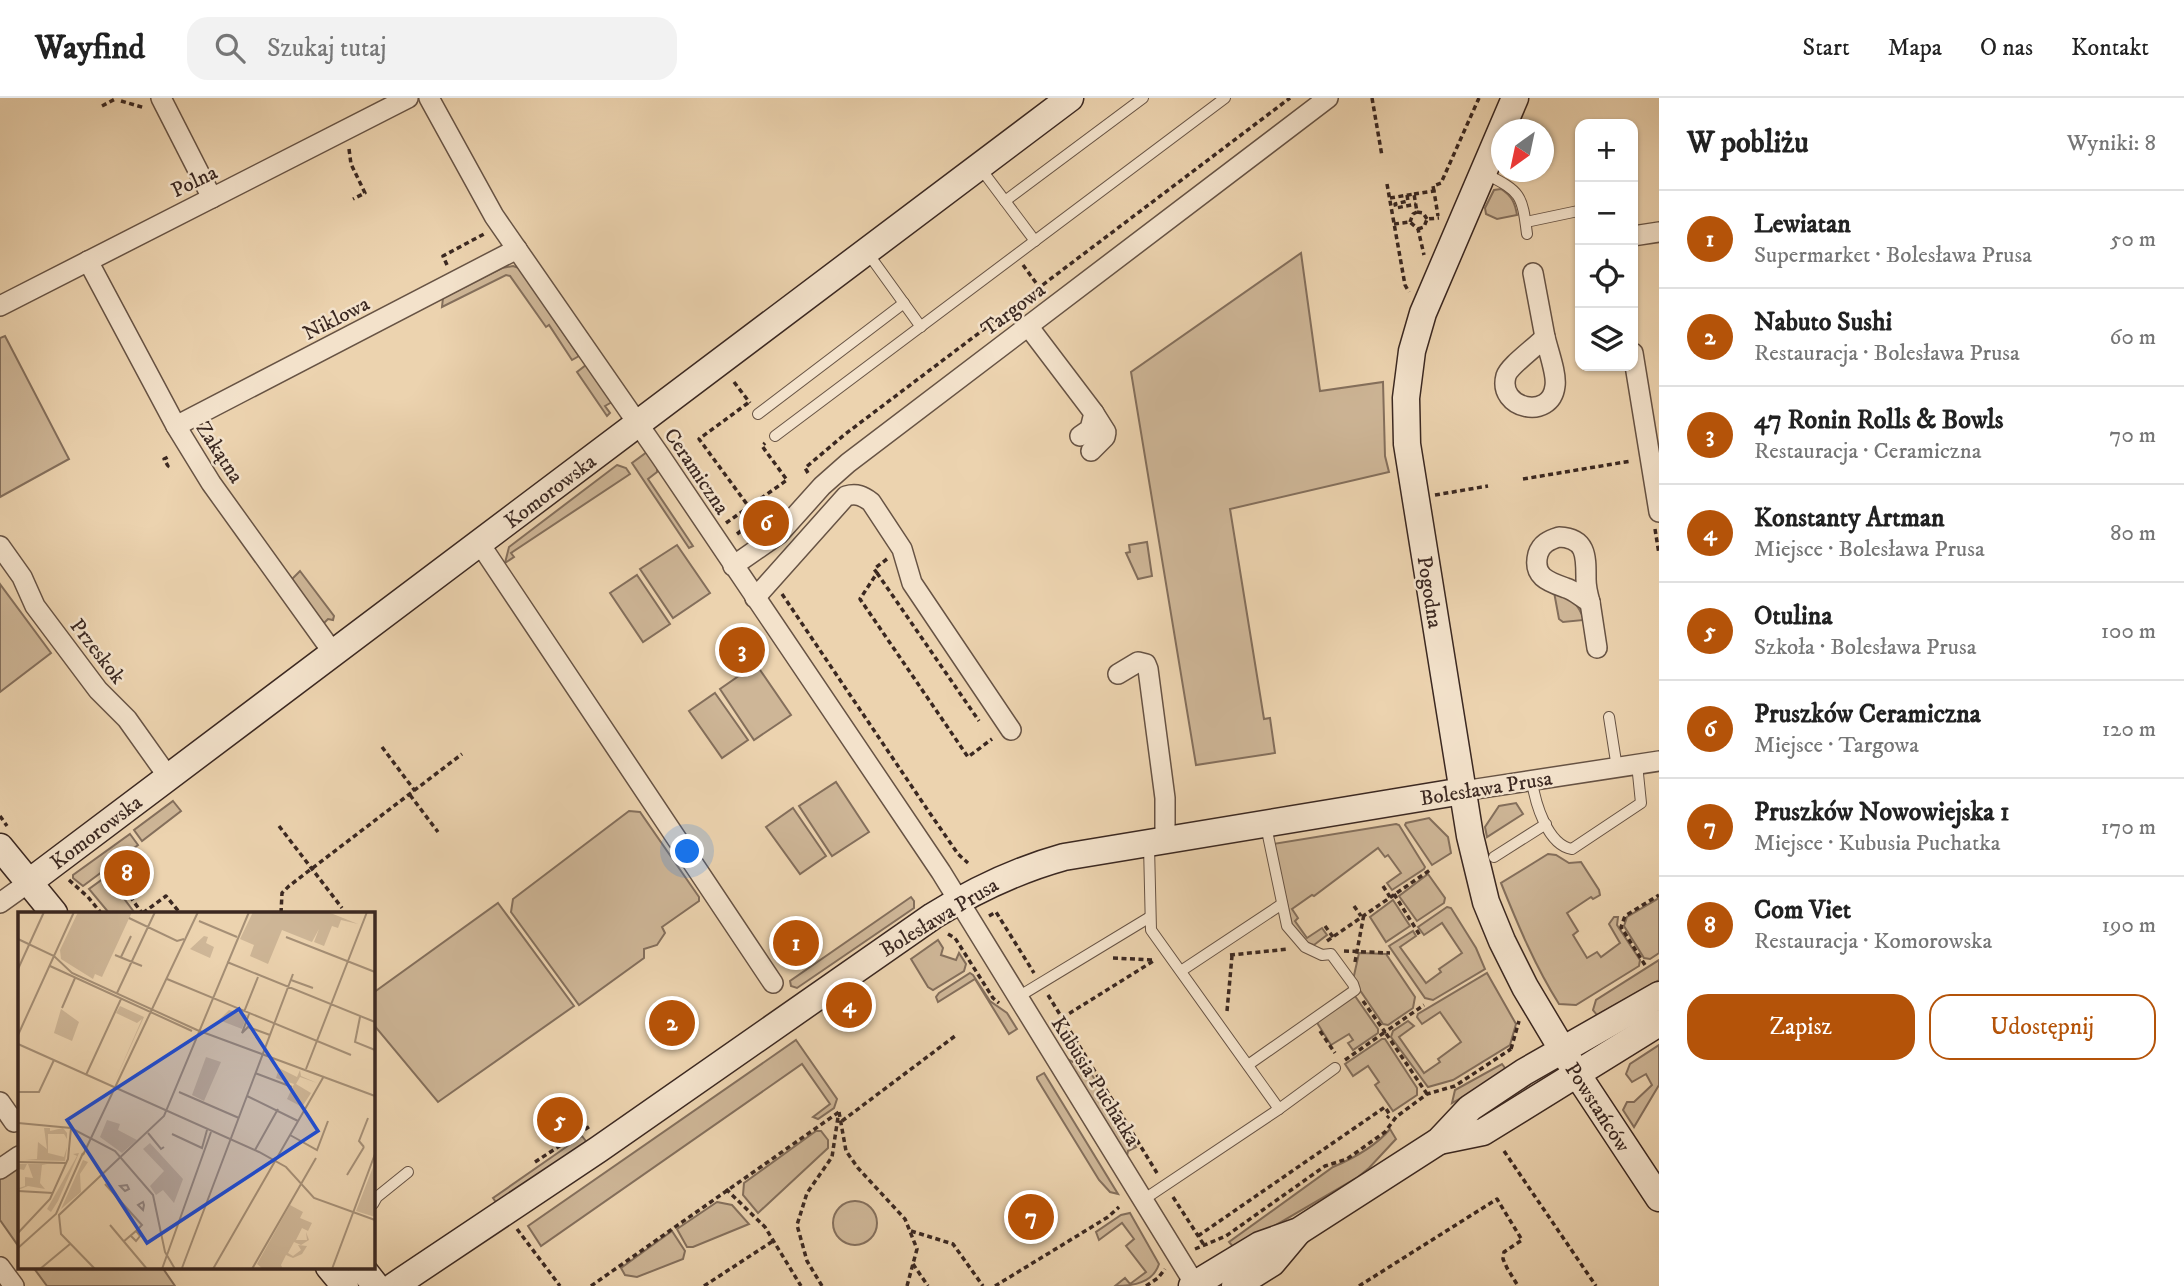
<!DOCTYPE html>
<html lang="pl">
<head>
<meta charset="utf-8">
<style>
	body { margin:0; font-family:"IM FELL DW Pica",serif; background:#f2f2f2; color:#222 }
	.controls { position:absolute; right:21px; top:21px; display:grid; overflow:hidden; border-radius:14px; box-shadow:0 2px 5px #0004 }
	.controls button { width:63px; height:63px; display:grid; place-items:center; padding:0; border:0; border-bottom:2px solid #e0e0e0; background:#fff; color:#222; font:35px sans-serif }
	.compass { position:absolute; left:1491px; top:21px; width:63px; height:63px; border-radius:50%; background:#fff; box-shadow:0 2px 5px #0004; rotate:213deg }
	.you { position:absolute; left:688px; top:754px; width:24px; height:24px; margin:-18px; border:5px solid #fff; border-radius:50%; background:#1a73e8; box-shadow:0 0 0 10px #1a73e833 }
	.badge { display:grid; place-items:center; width:46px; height:46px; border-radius:50%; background:#b45309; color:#fff; font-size:23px; font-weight:700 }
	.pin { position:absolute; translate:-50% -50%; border:4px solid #fff; box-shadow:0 2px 7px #0006 }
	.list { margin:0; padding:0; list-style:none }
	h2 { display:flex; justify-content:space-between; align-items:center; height:91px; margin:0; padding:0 28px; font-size:30px }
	h2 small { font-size:23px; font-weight:400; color:#767676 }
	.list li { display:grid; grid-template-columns:46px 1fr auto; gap:21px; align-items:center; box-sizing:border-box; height:98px; padding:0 28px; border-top:2px solid #e0e0e0 }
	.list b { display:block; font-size:26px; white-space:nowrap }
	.list p { margin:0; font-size:23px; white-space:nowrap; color:#767676 }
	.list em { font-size:23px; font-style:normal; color:#767676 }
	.actions { display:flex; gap:14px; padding:21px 28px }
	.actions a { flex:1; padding:16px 0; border:2px solid #b45309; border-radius:21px; text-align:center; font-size:24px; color:#b45309 }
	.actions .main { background:#b45309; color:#fff }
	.icon { flex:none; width:38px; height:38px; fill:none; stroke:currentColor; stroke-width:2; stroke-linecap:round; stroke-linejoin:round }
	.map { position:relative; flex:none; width:1659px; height:1188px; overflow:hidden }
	header { display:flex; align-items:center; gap:42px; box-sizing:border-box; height:98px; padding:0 35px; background:#fff; border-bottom:2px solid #e0e0e0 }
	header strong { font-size:33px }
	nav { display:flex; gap:38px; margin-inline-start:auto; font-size:24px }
	.search { width:490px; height:63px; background:#f2f2f2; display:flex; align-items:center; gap:18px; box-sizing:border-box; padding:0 24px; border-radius:21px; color:#767676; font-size:26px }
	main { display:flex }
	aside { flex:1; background:#fff }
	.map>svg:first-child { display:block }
	.green { fill:#ceb697; stroke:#846f5c; stroke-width:2 }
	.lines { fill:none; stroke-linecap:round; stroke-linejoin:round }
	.lane-casing { stroke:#675344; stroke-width:12 }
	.street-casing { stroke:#675344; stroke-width:22 }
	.secondary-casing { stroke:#3b2821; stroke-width:29 }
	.path { stroke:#3b2821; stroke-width:3.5; stroke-dasharray:5 3.5; stroke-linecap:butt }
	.lane { stroke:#f3e2cb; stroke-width:10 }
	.street { stroke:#f3e2cb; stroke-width:19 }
	.secondary { stroke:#f3e2cb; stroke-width:26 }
	.labels { text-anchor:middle; stroke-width:5; stroke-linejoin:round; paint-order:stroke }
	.street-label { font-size:21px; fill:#3b2821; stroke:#f3e2cb }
	.inset-road { fill:none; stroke:#a58f76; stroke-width:2 }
	.view { fill:#1d4ed8; fill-opacity:0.15; stroke:#1d4ed8; stroke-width:3.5 }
	.inset-edge { fill:none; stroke:#3b2821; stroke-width:3.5 }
</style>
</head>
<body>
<header>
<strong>Wayfind</strong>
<div class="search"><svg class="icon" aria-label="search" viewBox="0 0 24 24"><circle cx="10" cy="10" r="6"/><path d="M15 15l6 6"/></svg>Szukaj tutaj</div>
<nav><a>Start</a><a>Mapa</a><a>O nas</a><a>Kontakt</a></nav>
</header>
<main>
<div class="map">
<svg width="1659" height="1188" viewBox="0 0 1659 1188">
	<rect width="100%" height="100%" fill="#ecd3af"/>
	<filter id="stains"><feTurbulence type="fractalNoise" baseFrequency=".00286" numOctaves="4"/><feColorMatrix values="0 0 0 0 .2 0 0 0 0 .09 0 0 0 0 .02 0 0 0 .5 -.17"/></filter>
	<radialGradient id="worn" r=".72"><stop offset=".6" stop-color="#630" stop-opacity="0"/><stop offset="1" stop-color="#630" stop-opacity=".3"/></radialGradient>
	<g class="green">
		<path d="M1501 91C1512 98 1515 105 1517 117L1497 121 1486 116 1485 110 1494 92Z"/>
		<path d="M1301 155 1320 293 1383 284 1385 358 1389 374 1230 411 1264 621 1270 620 1275 655 1196 667 1131 274Z"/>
		<path d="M513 168 519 170 579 258 572 262 549 227 546 229 510 178 506 177 442 209 443 200 502 170Z"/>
		<path d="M5 238 69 361 0 399V240Z"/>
		<path d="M586 267 612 304 605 308 610 315 607 318 577 274Z"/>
		<path d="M647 354 657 369V374L648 381 693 448 689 450 632 365Z"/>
		<path d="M617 367 626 370 630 376 511 455 514 459 505 465 509 449Z"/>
		<path d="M1147 444 1152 478 1138 481 1126 455 1130 454 1129 447Z"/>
		<path d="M677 447 710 495 673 520 640 471Z"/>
		<path d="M300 473 334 518 333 522 328 521 323 526 291 482Z"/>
		<path d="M637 477 670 526 643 544 610 495Z"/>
		<path d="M0 486 51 555 0 594Z"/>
		<path d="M1554 494C1571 500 1578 505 1584 522L1563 524 1559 521Z"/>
		<path d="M756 566 791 617 754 642 720 591Z"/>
		<path d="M715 595 748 642 722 660 689 613Z"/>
		<path d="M836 684 869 734 832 758 799 708Z"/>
		<path d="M173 703 181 713 142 743 134 732Z"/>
		<path d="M1516 705 1523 716 1487 739 1485 729 1499 708Z"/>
		<path d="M793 710 826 758 800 776 766 729Z"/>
		<path d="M629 713 640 714 699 799V803L662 829 665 835 657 847 644 851V860L579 907 511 814 513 801Z"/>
		<path d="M1429 720 1448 739 1451 755 1432 767 1405 727 1406 725Z"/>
		<path d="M1396 726 1399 727 1425 769 1424 771 1392 792 1387 785 1401 775 1388 757 1385 759 1378 750 1314 798 1312 797 1292 811 1298 820 1295 823 1307 840 1322 830 1327 837 1314 847 1302 843 1292 827 1273 746Z"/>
		<path d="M130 736 138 747 83 788 73 780V777Z"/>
		<path d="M1548 756 1556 757 1569 765 1581 764 1599 792 1600 797 1593 801 1591 799 1567 815 1578 833 1573 837 1587 860 1597 854 1601 859 1620 845 1609 826 1614 819H1618L1617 827 1640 862 1639 868 1576 907 1559 906C1535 868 1518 827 1501 785Z"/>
		<path d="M1428 776 1445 800 1444 805 1417 823 1399 798Z"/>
		<path d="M107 778 134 814 132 815H109L89 791Z"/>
		<path d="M911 799 914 803V810L797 890 791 888 790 883Z"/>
		<path d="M1659 800V855L1650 861 1644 860 1624 828 1627 819Z"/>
		<path d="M1393 802 1410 828 1386 844 1370 819Z"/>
		<path d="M498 805 574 908 438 1004 373 926V895Z"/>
		<path d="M1447 809 1451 810 1476 850 1485 871 1433 902 1425 900 1389 848 1413 833 1416 838 1400 849 1426 885 1441 874 1439 871 1462 855 1442 825 1424 837 1418 829Z"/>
		<path d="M938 842 943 850 941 857 956 862 959 855 966 866 964 873 933 892 928 889 911 861Z"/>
		<path d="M1359 855 1386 856 1415 899 1413 910 1388 927 1383 926 1353 882Z"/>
		<path d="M1659 862V882L1597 917 1593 912 1596 902Z"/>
		<path d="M970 875 973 877 990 903 1007 915 1017 931 1009 936 975 881 938 904 936 899 939 895Z"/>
		<path d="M1487 875 1516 926 1510 947 1453 982 1428 989 1391 939 1393 933 1408 923 1414 928 1399 939 1424 975 1440 964 1438 961 1461 944 1440 914 1422 926 1417 919 1418 916Z"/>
		<path d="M1355 898 1378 931V935L1353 952 1348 945 1353 942 1349 936 1331 947 1316 923 1350 899Z"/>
		<path d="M1382 941H1385L1417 990V997L1393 1013 1375 987 1379 984 1368 968 1353 978 1345 966Z"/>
		<path d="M796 942 837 1001 834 1010 818 1021 813 1019 830 1006 802 966 541 1148 528 1128Z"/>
		<path d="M1659 947V987L1634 1029 1623 1012 1627 1004H1634L1652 987 1646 976 1632 984 1626 976 1630 966Z"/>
		<path d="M1081 959 1136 1049 1128 1053 1127 1058 1067 961 1073 964Z"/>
		<path d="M1502 966 1508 974 1452 1005 1455 992Z"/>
		<path d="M1044 975 1118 1096 1110 1094 1099 1082 1037 981V979Z"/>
		<path d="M1390 1031 1396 1041 1369 1070 1358 1079 1235 1151 1229 1144 1333 1069C1354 1060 1376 1048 1390 1031Z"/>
		<path d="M816 1033H821L828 1042V1050L758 1115 743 1097 744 1085Z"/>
		<path d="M582 1038 588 1046 498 1107 493 1100Z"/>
		<path d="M19 1067V1149L0 1122V1080Z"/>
		<circle cx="855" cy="1125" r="22"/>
		<path d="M717 1104 732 1107 749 1126 693 1149H687L677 1131Z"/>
		<path d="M1130 1115 1159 1166C1153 1185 1133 1188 1115 1188L1125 1180 1130 1186 1146 1174 1126 1148 1134 1141 1122 1125 1099 1142 1096 1134 1121 1117Z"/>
		<path d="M672 1133 685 1153 683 1161 637 1179 625 1177 621 1170Z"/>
		<path d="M33 1169H162L175 1188H47Z"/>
	</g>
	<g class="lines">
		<g class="lane-casing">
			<g id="lane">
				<path d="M981 71 1035 143"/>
				<path d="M1486 76C1521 94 1522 96 1527 136"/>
				<path d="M1005 103 1143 0"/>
				<path d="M1526 124 1578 113"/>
				<path d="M867 154 921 229"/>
				<path d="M758 316 904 205"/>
				<path d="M775 338 1225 0"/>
				<path d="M1609 619 1617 670"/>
				<path d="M1532 683C1535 704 1547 747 1572 751L1641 705 1637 666"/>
				<path d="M1149 748 1151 832 1279 1011"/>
				<path d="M1494 759 1546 726"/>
				<path d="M1181 873 1282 806"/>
				<path d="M1018 899 1150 819"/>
				<path d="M1248 967 1355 892 1353 886 1331 856 1322 857 1305 849 1287 828 1266 728"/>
				<path d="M1143 1102 1279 1011 1335 970"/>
				<path d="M373 1106 377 1099 408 1074"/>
			</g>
		</g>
		<g class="street-casing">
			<g id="street">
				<path d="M161 0 212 100"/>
				<path d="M429 0 494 118 661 359 941 774 1196 1188"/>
				<path d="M1633 138 1659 134"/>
				<path d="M88 163 176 328 211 385 334 556"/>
				<path d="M1533 175 1545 239"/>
				<path d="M0 208 408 0"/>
				<path d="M1028 228 1094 315 1090 331 1080 338"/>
				<path d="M1545 239C1548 252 1557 276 1555 288 1551 323 1497 311 1506 278 1509 268 1536 249 1545 239Z"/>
				<path d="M1633 255 1659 414"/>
				<path d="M176 328 517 151"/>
				<path d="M1091 353 1105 339 1106 334 1094 315"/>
				<path d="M1559 439C1587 440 1586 459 1586 481 1586 489 1588 497 1590 504 1582 500 1574 492 1566 490 1549 484 1532 479 1538 456 1541 446 1549 442 1559 439Z"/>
				<path d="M480 446 773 885"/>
				<path d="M0 448 22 479 35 508 98 592 127 621 164 673 171 679"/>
				<path d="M733 468 779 436 822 388 848 365 1328 0"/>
				<path d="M755 500 846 398C857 395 863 398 871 404L902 451 912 485 1011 632"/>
				<path d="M1590 504 1597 550"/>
				<path d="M1118 576 1138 564 1146 566 1148 571 1165 700V741"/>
				<path d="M1463 693 1659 663"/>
				<path d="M0 805 28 785"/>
				<path d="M0 1004 14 1024 19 1020"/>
				<path d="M0 1071 19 1058"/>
				<path d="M0 1169 14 1188"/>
			</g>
		</g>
		<g class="secondary-casing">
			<g id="secondary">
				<path d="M1515 0 1423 215 1412 253 1406 300 1407 346 1470 738 1486 804 1502 843 1525 889 1577 976 1659 1100"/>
				<path d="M0 749 54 815"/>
				<path d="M28 785 1070 0"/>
				<path d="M1439 1043 1483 1034 1659 925"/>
				<path d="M329 1169 345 1188"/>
				<path d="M361 1169 376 1188"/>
				<path d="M394 1188 599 1051 933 818C975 792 1017 772 1064 759L1463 693"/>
				<path d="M1192 1188 1260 1147 1299 1133 1439 1043 1470 1010 1524 974 1659 897"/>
				<path d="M1235 1188 1272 1165 1298 1134"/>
			</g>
		</g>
		<g class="path">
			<path d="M1372 0 1382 58"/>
			<path d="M121 3 145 10"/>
			<path d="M102 8 117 0"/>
			<path d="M349 51 351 66 365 95 353 101"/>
			<path d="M1387 86 1405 187 1409 194"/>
			<path d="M1434 93 1433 88 1441 85 1479 0"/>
			<path d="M1414 96 1434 93 1438 118"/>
			<path d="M1407 97 1408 103 1395 106 1396 110 1416 106"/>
			<path d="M1390 100 1414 96 1417 114 1413 116 1410 124"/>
			<path d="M1417 114 1423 115 1427 121"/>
			<path d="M1394 126 1410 124 1418 131 1424 157"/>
			<path d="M1418 131 1424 129 1427 121 1439 120"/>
			<path d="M447 167 443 158 484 136"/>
			<path d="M1023 167 1039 189"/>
			<path d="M734 284 750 305"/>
			<path d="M748 305 699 341 749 409"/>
			<path d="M167 369 168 368 164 361 168 359"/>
			<path d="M808 375 805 370 844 337 1290 0"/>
			<path d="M1523 381 1631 363"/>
			<path d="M1435 397 1488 388"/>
			<path d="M726 425 787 382 762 348 765 345"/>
			<path d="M1655 431 1659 456"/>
			<path d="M737 436 769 412H774"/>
			<path d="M887 461 874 471 877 475 860 501 968 659 992 641"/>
			<path d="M877 475 979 623"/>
			<path d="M782 496 927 711 958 756 968 765"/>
			<path d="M382 649 415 693"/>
			<path d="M410 697 438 734"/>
			<path d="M0 718 7 728"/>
			<path d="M279 728 342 810"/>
			<path d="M110 771 142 815"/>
			<path d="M69 782 88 799 101 815"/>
			<path d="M1383 788 1390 799"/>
			<path d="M1394 796 1421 839"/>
			<path d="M1354 808 1361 818"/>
			<path d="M143 815 166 798 180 815"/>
			<path d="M281 815 282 795 289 788 462 656"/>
			<path d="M989 818 996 814 1034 875"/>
			<path d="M1325 828 1333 839"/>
			<path d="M948 836 955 840 993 900 999 905"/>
			<path d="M1327 843 1430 772"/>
			<path d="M1344 853 1390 855"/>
			<path d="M1230 857 1289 851"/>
			<path d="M1113 860 1154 862"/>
			<path d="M1355 864 1364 816"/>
			<path d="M1645 867 1621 829 1625 818 1659 797"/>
			<path d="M1048 897 1157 1075"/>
			<path d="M1363 903 1385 934 1424 907"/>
			<path d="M1227 913 1232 858"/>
			<path d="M1062 920 1155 862"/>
			<path d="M1320 933 1335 955"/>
			<path d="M1511 951 1519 923"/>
			<path d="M1345 962 1385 934 1427 996"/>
			<path d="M839 1014 846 1053 858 1070 905 1121 917 1151 907 1188"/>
			<path d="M842 1023 955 938"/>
			<path d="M1504 1053 1596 1188"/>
			<path d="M535 1064 590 1028"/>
			<path d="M726 1091 765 1129 801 1188"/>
			<path d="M1173 1099 1204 1147"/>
			<path d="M517 1131 560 1188"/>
			<path d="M911 1133 953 1146 983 1188"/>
			<path d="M1198 1138 1385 1009 1390 1017 1387 1020"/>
			<path d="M1195 1151 1226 1138 1325 1068 1347 1061 1385 1034 1396 1019 1427 996 1455 988 1511 951"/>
			<path d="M913 1166 928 1188"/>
			<path d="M591 1188 839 1014"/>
			<path d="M704 1188 773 1143"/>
			<path d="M822 1188 807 1163 797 1127 807 1095 832 1059 838 1019"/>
			<path d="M995 1188 1108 1119 1119 1109"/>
			<path d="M1146 1188 1158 1180 1165 1171"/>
			<path d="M1359 1188 1497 1101 1522 1142 1504 1154 1503 1161 1507 1170 1518 1188"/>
		</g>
		<use href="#lane" class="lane"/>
		<use href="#street" class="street"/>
		<use href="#secondary" class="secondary"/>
	</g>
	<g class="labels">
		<g class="street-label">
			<text transform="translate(194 83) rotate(-26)" y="7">Polna</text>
			<text transform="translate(1013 211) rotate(-37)" y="7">Targowa</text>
			<text transform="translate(336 220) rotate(-27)" y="7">Niklowa</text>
			<text transform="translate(220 354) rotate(57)" y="7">Zakątna</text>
			<text transform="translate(697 373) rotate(56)" y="7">Ceramiczna</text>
			<text transform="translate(550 393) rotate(-37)" y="7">Komorowska</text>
			<text transform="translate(1430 494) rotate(81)" y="7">Pogodna</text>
			<text transform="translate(98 553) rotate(52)" y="7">Przeskok</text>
			<text transform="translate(1486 690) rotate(-9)" y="7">Bolesława Prusa</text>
			<text transform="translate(96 734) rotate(-37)" y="7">Komorowska</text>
			<text transform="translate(939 819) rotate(-31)" y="7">Bolesława Prusa</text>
			<text transform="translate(1096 983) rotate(58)" y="7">Kubusia Puchatka</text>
			<text transform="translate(1598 1009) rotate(57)" y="7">Powstańców</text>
		</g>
	</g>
	<g transform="translate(18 814)">
		<rect width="357" height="357" fill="#ecd3af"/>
		<path d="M60 0H114L84 65 77 62 75 67 43 47 42 38ZM235 0H310L340 12 323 8 320 16 314 14 306 34 296 30 301 17 294 30 264 18 250 52 232 44 236 33 222 27ZM186 24 190 25 188 31 196 35 192 46 172 37ZM102 94 126 105 96 171 124 107 119 111 98 101ZM43 97 61 110 54 129 36 121ZM211 98 229 103 224 117 201 108ZM188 145 203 150 186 189 174 183ZM261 156 279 165 282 158 283 164 299 171 282 165 278 172 293 181 284 195 269 187 276 172 258 166ZM89 208 102 212 100 218 119 228 104 241 82 225ZM26 216H32V219L45 216 49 221V227L46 222H30V241L46 245 49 235 47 249 7 248 19 247 20 230 29 237ZM132 231 165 267 156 291 145 278 138 283 132 274 146 259 125 237ZM61 241 40 289 33 300 29 297 59 244 55 242ZM65 248 70 250 62 262 63 280 43 297ZM357 250V305L338 299ZM0 252H9L6 258 1 257V276L7 274V265L15 266 10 252H29L24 253 22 271 27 277 10 274 0 278ZM272 293 285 300 282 306 294 311 290 319 284 316 278 328H289L288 320 291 328 283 333 276 330 270 341 275 344 283 338 280 333 289 334 284 342 275 346 268 343 263 353 265 357H245L239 352Z" fill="#ceb697"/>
		<path class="inset-road" d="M111 6 159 29 166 27M181 9 219 25M268 25 357 60M0 27 36 44 54 61 179 118 357 184M97 43 124 54M103 45 113 24M209 50 357 110M32 54 174 119M0 57 26 0M149 67 333 143M273 68 295 76M99 81 137 0M44 96 57 66M226 100 240 65M231 102 224 121 230 115 252 123M342 105 337 130 357 138M0 123 56 0M0 132 241 240 268 255 296 286 357 308M288 157 349 0M237 161 274 175M68 163 103 87M0 180H21L36 148M161 180 221 206M229 184 280 209M0 211 53 216 97 239 135 283 147 340 157 357M130 221 143 237 146 235M154 222 184 236 189 218M272 223 299 238 310 209M346 235 341 229 350 206M237 238 260 197M65 243 180 0M0 250 48 251M329 263 346 235M87 272 124 313 118 319M102 274 109 273 111 277 107 279ZM0 279 35 281M125 290 126 293 125 298 120 293ZM92 313 129 357M0 321 32 287 50 247 53 216M105 330 118 319 122 324 118 329 113 324M0 336 38 302 65 241M164 356 275 62M22 357 52 332M77 357 43 322 41 303 146 204 231 0M144 357 193 220M195 357 306 164M234 357 298 246M314 357 357 242"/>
		<path class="view" d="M221 97 300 219 129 331 49 208Z"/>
		<rect width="357" height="357" class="inset-edge"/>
	</g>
	<rect width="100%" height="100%" filter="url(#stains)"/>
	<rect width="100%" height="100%" fill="url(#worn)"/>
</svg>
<div class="controls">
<button>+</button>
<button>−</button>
<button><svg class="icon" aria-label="locate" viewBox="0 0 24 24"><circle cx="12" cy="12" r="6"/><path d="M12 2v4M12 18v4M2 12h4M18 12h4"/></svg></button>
<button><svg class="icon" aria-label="layers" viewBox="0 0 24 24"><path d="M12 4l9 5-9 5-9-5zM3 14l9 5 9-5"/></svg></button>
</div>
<svg class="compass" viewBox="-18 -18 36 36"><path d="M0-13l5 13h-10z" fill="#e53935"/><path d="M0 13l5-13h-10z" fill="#767676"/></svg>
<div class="you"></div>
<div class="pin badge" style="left:796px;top:845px">1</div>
<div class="pin badge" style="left:672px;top:925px">2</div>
<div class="pin badge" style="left:742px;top:552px">3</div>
<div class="pin badge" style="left:849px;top:907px">4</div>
<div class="pin badge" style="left:560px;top:1022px">5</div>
<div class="pin badge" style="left:766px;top:425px">6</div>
<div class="pin badge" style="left:1031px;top:1119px">7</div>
<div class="pin badge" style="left:127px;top:775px">8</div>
</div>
<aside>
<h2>W pobliżu<small>Wyniki: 8</small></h2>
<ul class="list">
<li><span class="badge">1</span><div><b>Lewiatan</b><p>Supermarket · Bolesława Prusa</p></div><em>50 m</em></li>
<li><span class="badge">2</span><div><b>Nabuto Sushi</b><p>Restauracja · Bolesława Prusa</p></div><em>60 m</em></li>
<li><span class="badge">3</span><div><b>47 Ronin Rolls &amp; Bowls</b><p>Restauracja · Ceramiczna</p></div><em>70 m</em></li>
<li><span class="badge">4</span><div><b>Konstanty Artman</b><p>Miejsce · Bolesława Prusa</p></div><em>80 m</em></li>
<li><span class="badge">5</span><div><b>Otulina</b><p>Szkoła · Bolesława Prusa</p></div><em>100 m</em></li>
<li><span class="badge">6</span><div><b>Pruszków Ceramiczna</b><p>Miejsce · Targowa</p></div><em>120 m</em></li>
<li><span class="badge">7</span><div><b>Pruszków Nowowiejska 1</b><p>Miejsce · Kubusia Puchatka</p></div><em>170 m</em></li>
<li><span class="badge">8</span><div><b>Com Viet</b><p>Restauracja · Komorowska</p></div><em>190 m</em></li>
</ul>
<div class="actions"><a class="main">Zapisz</a><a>Udostępnij</a></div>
</aside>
</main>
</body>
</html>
